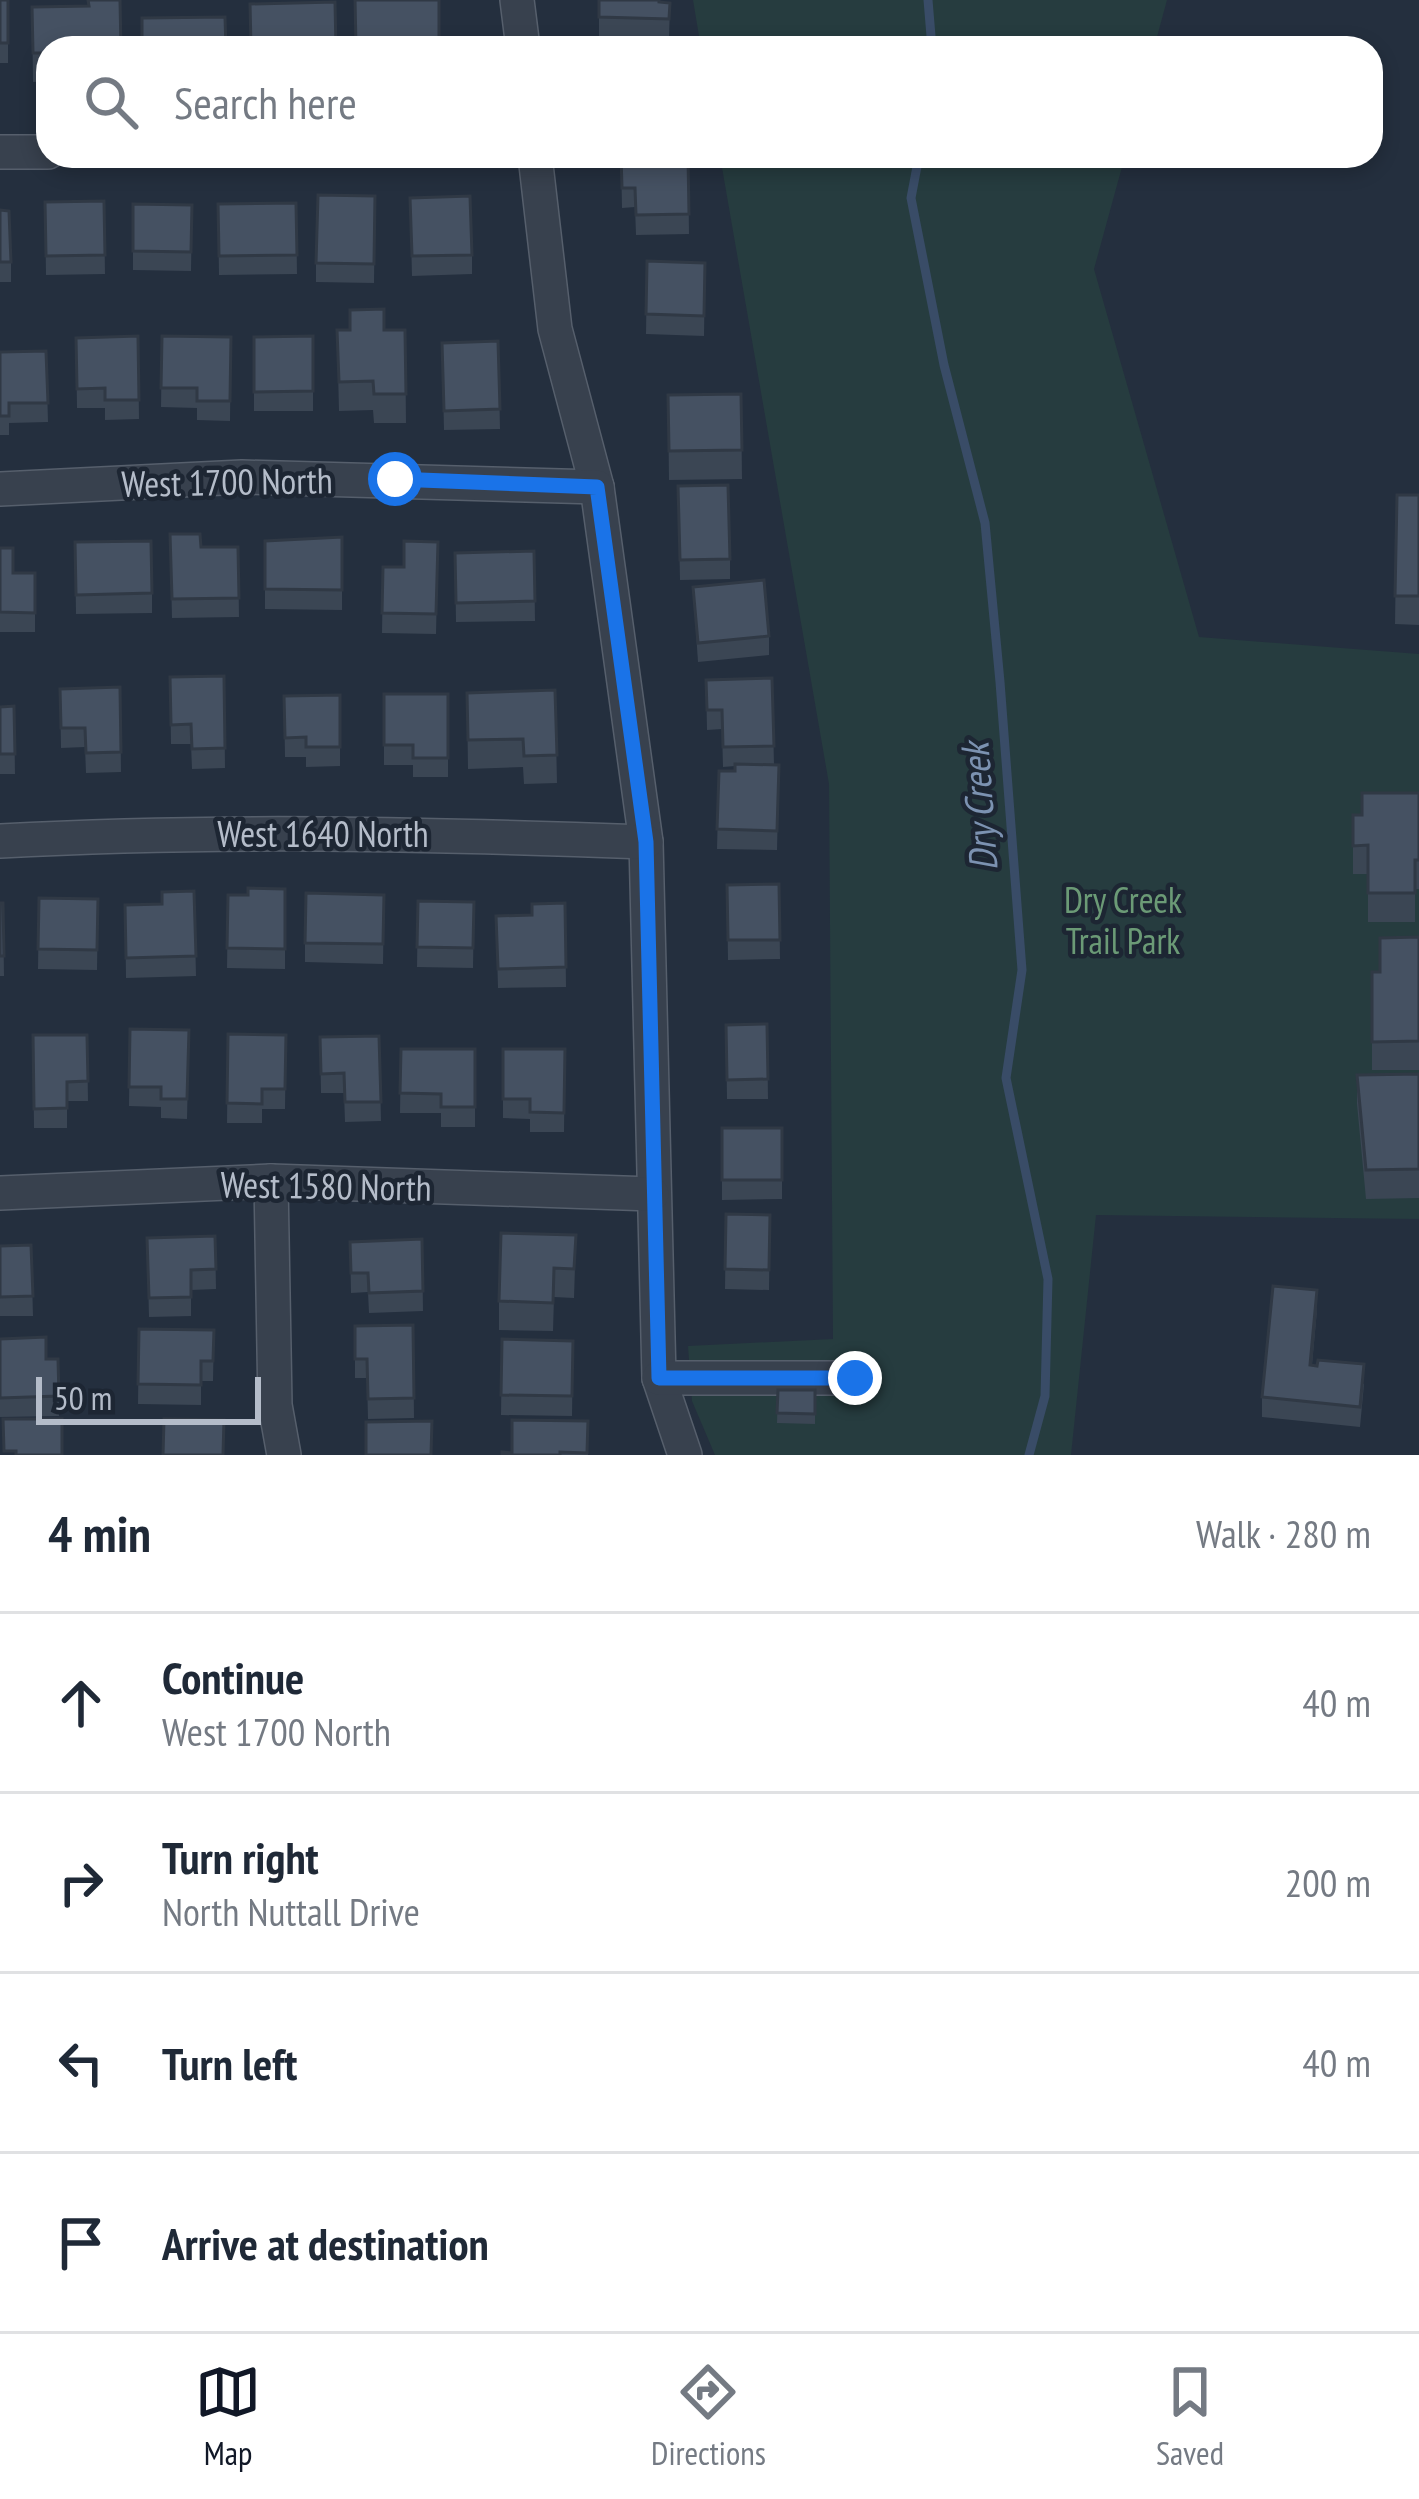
<!DOCTYPE html>
<html lang="en">
<head>
<meta charset="utf-8">
<style>
	body { margin:0; font-family:"PT Sans Narrow",sans-serif; background:#f6f6f7; color:#1f2937 }
	.scale { position:absolute; left:36px; bottom:30px; width:225px; box-sizing:border-box; padding-left:12px; border:6px solid #b4bcc9; border-top:0; font-size:33px; line-height:42px; white-space:nowrap; color:#b4bcc9; -webkit-text-stroke:9px #1d2633; paint-order:stroke }
	.stop { position:absolute; width:36px; height:36px; margin:-27px; border:9px solid #1a73e8; border-radius:50%; background:#fff }
	.stop.end { background:#1a73e8; border-color:#fff; box-shadow:0 3px 12px #0008 }
	.list { margin:0; padding:0; list-style:none }
	h2 { display:flex; justify-content:space-between; align-items:center; height:156px; margin:0; padding:0 48px; font-size:51px }
	h2 small { font-size:39px; font-weight:400; color:#747a83 }
	.list li { display:grid; grid-template-columns:78px 1fr auto; gap:36px; align-items:center; box-sizing:border-box; height:180px; padding:0 48px; border-top:3px solid #e0e1e3 }
	.list b { display:block; font-size:45px; white-space:nowrap }
	.list p { margin:0; font-size:39px; white-space:nowrap; color:#747a83 }
	.list em { font-size:39px; font-style:normal; color:#747a83 }
	.icon { flex:none; width:66px; height:66px; fill:none; stroke:currentColor; stroke-width:2; stroke-linecap:round; stroke-linejoin:round }
	.map { position:relative; flex:none; width:1419px; height:1455px; overflow:hidden }
	.search { position:absolute; background:#fff; box-shadow:0 6px 18px #0003; left:36px; right:36px; top:36px; height:132px; display:flex; align-items:center; gap:30px; box-sizing:border-box; padding:0 42px; border-radius:36px; color:#747a83; font-size:45px }
	.sheet { height:876px; background:#fff }
	nav { display:flex; justify-content:space-around; align-items:center; box-sizing:border-box; height:168px; border-top:3px solid #e0e1e3; background:#fff; font-size:33px; color:#747a83 }
	nav a { display:grid; justify-items:center; gap:6px }
	nav .on { color:#111827 }
	.map>svg:first-child { display:block }
	.green { fill:#263c3f }
	.lines { fill:none; stroke-linecap:round; stroke-linejoin:round }
	.stream { stroke:#394c67; stroke-width:9 }
	.minor-casing { stroke:#565f6c; stroke-width:36 }
	.minor { stroke:#38414e; stroke-width:33 }
	.wall { fill:#3b4654 }
	.shaded-wall { fill:#303945 }
	.building { fill:#455162; stroke:#303945; stroke-width:3 }
	.route { stroke:#1a73e8; stroke-width:15 }
	.labels { text-anchor:middle; stroke-width:9; stroke-linejoin:round; paint-order:stroke }
	.street-label { font-size:36px; fill:#b4bcc9; stroke:#1d2633 }
	.park-label { font-size:36px; fill:#6b9a76; stroke:#1d2633 }
	.water-label { font-size:39px; font-style:italic; fill:#7c92b1; stroke:#1d2633 }
</style>
</head>
<body>
<div class="map">
<svg width="1419" height="1455" viewBox="0 0 1419 1455">
	<rect width="100%" height="100%" fill="#242f3e"/>
	<g class="green">
		<path d="M693 0H1167L1154 48H701Z"/>
		<path d="M720 156H1125L1094 269 1199 637 1419 654V1219L1096 1215 1071 1455H715L692 1401 688 1346 833 1339 829 784Z"/>
	</g>
	<g class="lines">
		<g class="stream">
			<path d="M928 0 932 48"/>
			<path d="M919 156 911 198 944 365 985 523 1000 682 1022 970 1006 1078 1048 1279 1045 1396 1029 1455"/>
		</g>
		<g class="minor-casing">
			<g id="minor">
				<path d="M517 0 523 48"/>
				<path d="M0 152H48"/>
				<path d="M535 156 555 329 597 487 646 842 659 1378 685 1455"/>
				<path d="M0 489 242 477 597 487"/>
				<path d="M0 841C216 829 430 834 646 842"/>
				<path d="M271 1181 275 1405 284 1455"/>
				<path d="M0 1193 271 1181 652 1194"/>
				<path d="M659 1378H855"/>
			</g>
		</g>
		<use href="#minor" class="minor"/>
	</g>
	<g class="wall">
		<rect x="0" y="0" width="8" height="63"/>
		<path d="M120 0 48 48V81L33 82 32 7 88 6Z"/>
		<path d="M599 0 670 3 669 39 599 37Z"/>
		<path d="M250 4 336 48H251Z"/>
		<path d="M621 156H688L689 234 636 235 635 207 622 208Z"/>
		<path d="M375 196 374 283 316 282V263Z"/>
		<path d="M410 198 472 255V274L412 276Z"/>
		<path d="M104 201 105 274 46 275 45 202Z"/>
		<path d="M296 203 297 274 219 275 218 204Z"/>
		<path d="M133 204 192 205 191 271 133 270Z"/>
		<path d="M0 210 11 262V282H0Z"/>
		<path d="M647 261 705 263 704 336 646 334Z"/>
		<path d="M337 330H405L406 423H374L373 410 339 411Z"/>
		<path d="M138 336 139 419 105 420V408H77L76 338Z"/>
		<path d="M162 336 231 337 230 421 197 420V408L161 407Z"/>
		<path d="M313 336V411H254V337Z"/>
		<path d="M498 341 500 429 444 430 442 343Z"/>
		<path d="M46 351 48 422 9 423V435H0V352Z"/>
		<path d="M741 394 742 479 669 480 668 395Z"/>
		<path d="M678 486 730 559V579L680 580Z"/>
		<path d="M1397 495H1419V625L1395 624Z"/>
		<path d="M170 534 201 547H238L239 617 172 618Z"/>
		<path d="M342 537V610L265 609V541Z"/>
		<path d="M75 542 152 593V613L76 614Z"/>
		<path d="M438 542 436 634 382 633 383 567H404Z"/>
		<path d="M0 548 13 573H35V632H0Z"/>
		<path d="M534 551 535 621 456 622 455 553Z"/>
		<path d="M693 587 769 636V655L698 662Z"/>
		<path d="M224 676 225 768 192 769 191 744H171L170 677Z"/>
		<path d="M772 678 774 765H779L777 850 717 849 719 771H735V766L723 767 722 729 707 730 706 680Z"/>
		<path d="M120 687 121 772 86 773 85 747 61 748 60 689Z"/>
		<path d="M555 690 557 783 524 784 523 767 468 769 467 693Z"/>
		<path d="M384 694H448V777H413V765H384Z"/>
		<path d="M340 695V766L306 767V757H285L284 696Z"/>
		<path d="M14 706 15 774H0V707Z"/>
		<path d="M1419 793V889H1415V922H1368V874H1353V815H1362Z"/>
		<path d="M779 884 780 959 728 960 727 885Z"/>
		<path d="M285 889V969L227 968 228 895H248Z"/>
		<path d="M194 891 196 976 126 978 125 905 162 904Z"/>
		<path d="M384 895 383 964 305 962V943Z"/>
		<path d="M39 898 98 899 97 970 38 969Z"/>
		<path d="M418 901 474 902 473 968 417 967Z"/>
		<path d="M0 903H3L4 976H0Z"/>
		<path d="M565 903 566 987 498 988 496 916 532 915Z"/>
		<path d="M1419 937V1070H1372V972H1380Z"/>
		<path d="M767 1024 768 1099H727L726 1025Z"/>
		<path d="M130 1029 189 1030 187 1119 161 1118V1107L129 1106Z"/>
		<path d="M228 1034 286 1035 285 1109H262V1123H227Z"/>
		<path d="M33 1035H87L88 1101H67V1128H34Z"/>
		<path d="M379 1036 381 1121 345 1122 344 1093H321L320 1037Z"/>
		<path d="M401 1049H475V1127H441V1113H400Z"/>
		<path d="M503 1049H565L564 1132H530V1119L503 1118Z"/>
		<path d="M1419 1074V1198L1366 1199 1357 1104V1075Z"/>
		<path d="M722 1128H782V1199L722 1200Z"/>
		<path d="M726 1214 770 1215 769 1290 725 1289Z"/>
		<path d="M576 1235 574 1298 554 1297 553 1331 499 1330V1301Z"/>
		<path d="M215 1236 216 1289 191 1290V1316L149 1317 147 1238Z"/>
		<path d="M422 1239 423 1311 369 1313 368 1292 351 1293 350 1242Z"/>
		<path d="M31 1245 33 1316H0V1246Z"/>
		<path d="M1317 1310 1312 1365 1364 1384 1360 1427 1262 1417V1397Z"/>
		<path d="M413 1325 414 1418 368 1419 367 1378H355V1326Z"/>
		<path d="M139 1329 214 1330 213 1381H201V1405L138 1404Z"/>
		<path d="M0 1339 46 1359H58L59 1416 0 1417Z"/>
		<path d="M502 1339 573 1341 572 1416 501 1415Z"/>
		<path d="M778 1390H815V1424L777 1423Z"/>
		<path d="M588 1421V1455H502L512 1453Z"/>
	</g>
	<path class="shaded-wall" d="M1317 1290V1310L1310 1384V1365Z"/>
	<g class="building">
		<rect x="0" y="0" width="8" height="43"/>
		<path d="M88 0H120L121 48H48V53H33L32 7 89 6Z"/>
		<path d="M355 0H439V48L356 47Z"/>
		<path d="M599 0H659V2L670 3 669 19 599 17Z"/>
		<path d="M335 2 336 48H305V46L251 47 250 4Z"/>
		<path d="M225 17 226 48H142V18Z"/>
		<path d="M621 156H688L689 214 636 215 635 188H622Z"/>
		<path d="M318 195 375 196 374 264 316 263Z"/>
		<path d="M470 196 472 255 412 256 410 198Z"/>
		<path d="M104 201 105 255 46 256 45 202Z"/>
		<path d="M296 203 297 255 219 256 218 204Z"/>
		<path d="M133 204 192 205 191 252 133 251Z"/>
		<path d="M0 210 9 211 11 262H0Z"/>
		<path d="M647 261 705 263 704 316 646 314Z"/>
		<path d="M384 309V330H405L406 394H374L373 381 339 382 337 330H350V310Z"/>
		<path d="M138 336 139 400H105V388L77 389 76 338Z"/>
		<path d="M162 336 231 337 230 401H197V388H161Z"/>
		<path d="M313 336V391L254 392V337Z"/>
		<path d="M498 341 500 409 444 411 442 343Z"/>
		<path d="M46 351 48 403H9V416H0V352Z"/>
		<path d="M741 394 742 450 669 451 668 395Z"/>
		<path d="M728 485 730 559 680 560 678 486Z"/>
		<path d="M1397 495H1419V596H1395Z"/>
		<path d="M170 534H200L201 547H238L239 598 172 599Z"/>
		<path d="M342 537V590L265 589V541Z"/>
		<path d="M151 541 152 593 76 595 75 542Z"/>
		<path d="M404 541 438 542 436 614 382 613 383 567H404Z"/>
		<path d="M0 548H13V573H35V613L0 612Z"/>
		<path d="M534 551 535 601 456 603 455 553Z"/>
		<path d="M764 580 769 636 698 643 693 587Z"/>
		<path d="M224 676 225 748 192 749 191 724 171 725 170 677Z"/>
		<path d="M772 678 774 746 723 747 722 710H707L706 680Z"/>
		<path d="M120 687 121 752 86 753 85 728H61L60 689Z"/>
		<path d="M555 690 557 755 524 756 523 739 468 740 467 693Z"/>
		<path d="M384 694H448V758H413V745H384Z"/>
		<path d="M340 695V747H306V737L285 738 284 696Z"/>
		<path d="M14 706 15 754H0V707Z"/>
		<path d="M735 764 779 765 777 831 717 829 719 771H735Z"/>
		<path d="M1362 793H1419V860H1415V893H1368V845L1353 846V815H1362Z"/>
		<path d="M779 884 780 940H728L727 885Z"/>
		<path d="M248 888 285 889V949L227 948 228 895H248Z"/>
		<path d="M194 891 196 956 126 958 125 905 162 904V892Z"/>
		<path d="M306 893 384 895 383 944 305 943Z"/>
		<path d="M39 898 98 899 97 950 38 949Z"/>
		<path d="M418 901 474 902 473 948 417 947Z"/>
		<path d="M0 903H3L4 956H0Z"/>
		<path d="M565 903 566 967 498 969 496 916 532 915V904Z"/>
		<path d="M1419 937V1041L1372 1042V972H1380V938Z"/>
		<path d="M767 1024 768 1079 727 1080 726 1025Z"/>
		<path d="M130 1029 189 1030 187 1099H161V1087H129Z"/>
		<path d="M228 1034 286 1035 285 1089H262V1104L227 1103Z"/>
		<path d="M33 1035H87L88 1081 67 1082V1108L34 1109Z"/>
		<path d="M379 1036 381 1102H345L344 1073 321 1074 320 1037Z"/>
		<path d="M401 1049H475V1107H441V1094L400 1093Z"/>
		<path d="M503 1049H565L564 1113 530 1112V1099H503Z"/>
		<path d="M1419 1074V1169L1366 1170 1357 1075Z"/>
		<rect x="722" y="1128" width="60" height="52"/>
		<path d="M726 1214 770 1215 769 1270 725 1269Z"/>
		<path d="M501 1233 576 1235 574 1269 554 1268 553 1303 499 1301Z"/>
		<path d="M215 1236 216 1269 191 1270V1297L149 1298 147 1238Z"/>
		<path d="M422 1239 423 1291 369 1293 368 1273H351L350 1242Z"/>
		<path d="M31 1245 33 1296 0 1297V1246Z"/>
		<path d="M1273 1286 1317 1290 1310 1365 1317 1366 1318 1360 1364 1364 1360 1407 1262 1397Z"/>
		<path d="M413 1325 414 1398 368 1399 367 1359H355V1326Z"/>
		<path d="M139 1329 214 1330 213 1361H201V1385L138 1384Z"/>
		<path d="M46 1337V1359H58L59 1396 0 1398V1339Z"/>
		<path d="M502 1339 573 1341 572 1396 501 1395Z"/>
		<path d="M778 1390H815V1414L777 1413Z"/>
		<path d="M3 1419H62V1455H16V1451H4Z"/>
		<path d="M164 1419 224 1420 223 1455H163Z"/>
		<path d="M512 1420 588 1421 587 1453 560 1452V1455H502V1452L512 1453Z"/>
		<path d="M432 1421 431 1455H366V1422Z"/>
	</g>
	<g class="lines">
		<path class="route" d="M395 479 597 487 646 842 659 1378H855"/>
	</g>
	<g class="labels">
		<g class="street-label">
			<text transform="translate(227 482) rotate(-1)" y="13">West 1700 North</text>
			<text x="323" y="847">West 1640 North</text>
			<text transform="translate(326 1186) rotate(1)" y="13">West 1580 North</text>
		</g>
		<g class="park-label">
			<text x="1123" y="913">Dry Creek<tspan x="1123" dy="41">Trail Park</tspan></text>
		</g>
		<g class="water-label">
			<text transform="translate(979 807) rotate(-94)" y="14">Dry Creek</text>
		</g>
	</g>
</svg>
<div class="scale">50 m</div>
<div class="stop" style="left:395px;top:479px"></div>
<div class="stop end" style="left:855px;top:1378px"></div>
<div class="search"><svg class="icon" aria-label="search" viewBox="0 0 24 24"><circle cx="10" cy="10" r="6"/><path d="M15 15l6 6"/></svg>Search here</div>
</div>
<section class="sheet">
<h2>4 min<small>Walk · 280 m</small></h2>
<ul class="list">
<li><svg class="icon" aria-label="ahead" viewBox="0 0 24 24"><path d="M12 20V5M6 11l6-6 6 6"/></svg><div><b>Continue</b><p>West 1700 North</p></div><em>40 m</em></li>
<li><svg class="icon" aria-label="right" viewBox="0 0 24 24"><path d="M7 20v-9h11M14 6l5 5-5 5"/></svg><div><b>Turn right</b><p>North Nuttall Drive</p></div><em>200 m</em></li>
<li><svg class="icon" aria-label="left" viewBox="0 0 24 24"><path d="M17 20v-9H6M10 6l-5 5 5 5"/></svg><div><b>Turn left</b></div><em>40 m</em></li>
<li><svg class="icon" aria-label="arrive" viewBox="0 0 24 24"><path d="M6 21V4h12l-3 4 3 4H6"/></svg><div><b>Arrive at destination</b></div></li>
</ul>
</section>
<nav>
<a class="on"><svg class="icon" aria-label="map" viewBox="0 0 24 24"><path d="M3 6l6-2 6 2 6-2v14l-6 2-6-2-6 2zM9 4v14M15 6v14"/></svg>Map</a>
<a><svg class="icon" aria-label="directions" viewBox="0 0 24 24"><path d="M12 3l9 9-9 9-9-9zM9 14v-3h6M13 9l2 2-2 2"/></svg>Directions</a>
<a><svg class="icon" aria-label="saved" viewBox="0 0 24 24"><path d="M7 4h10v16l-5-4-5 4z"/></svg>Saved</a>
</nav>
</body>
</html>
